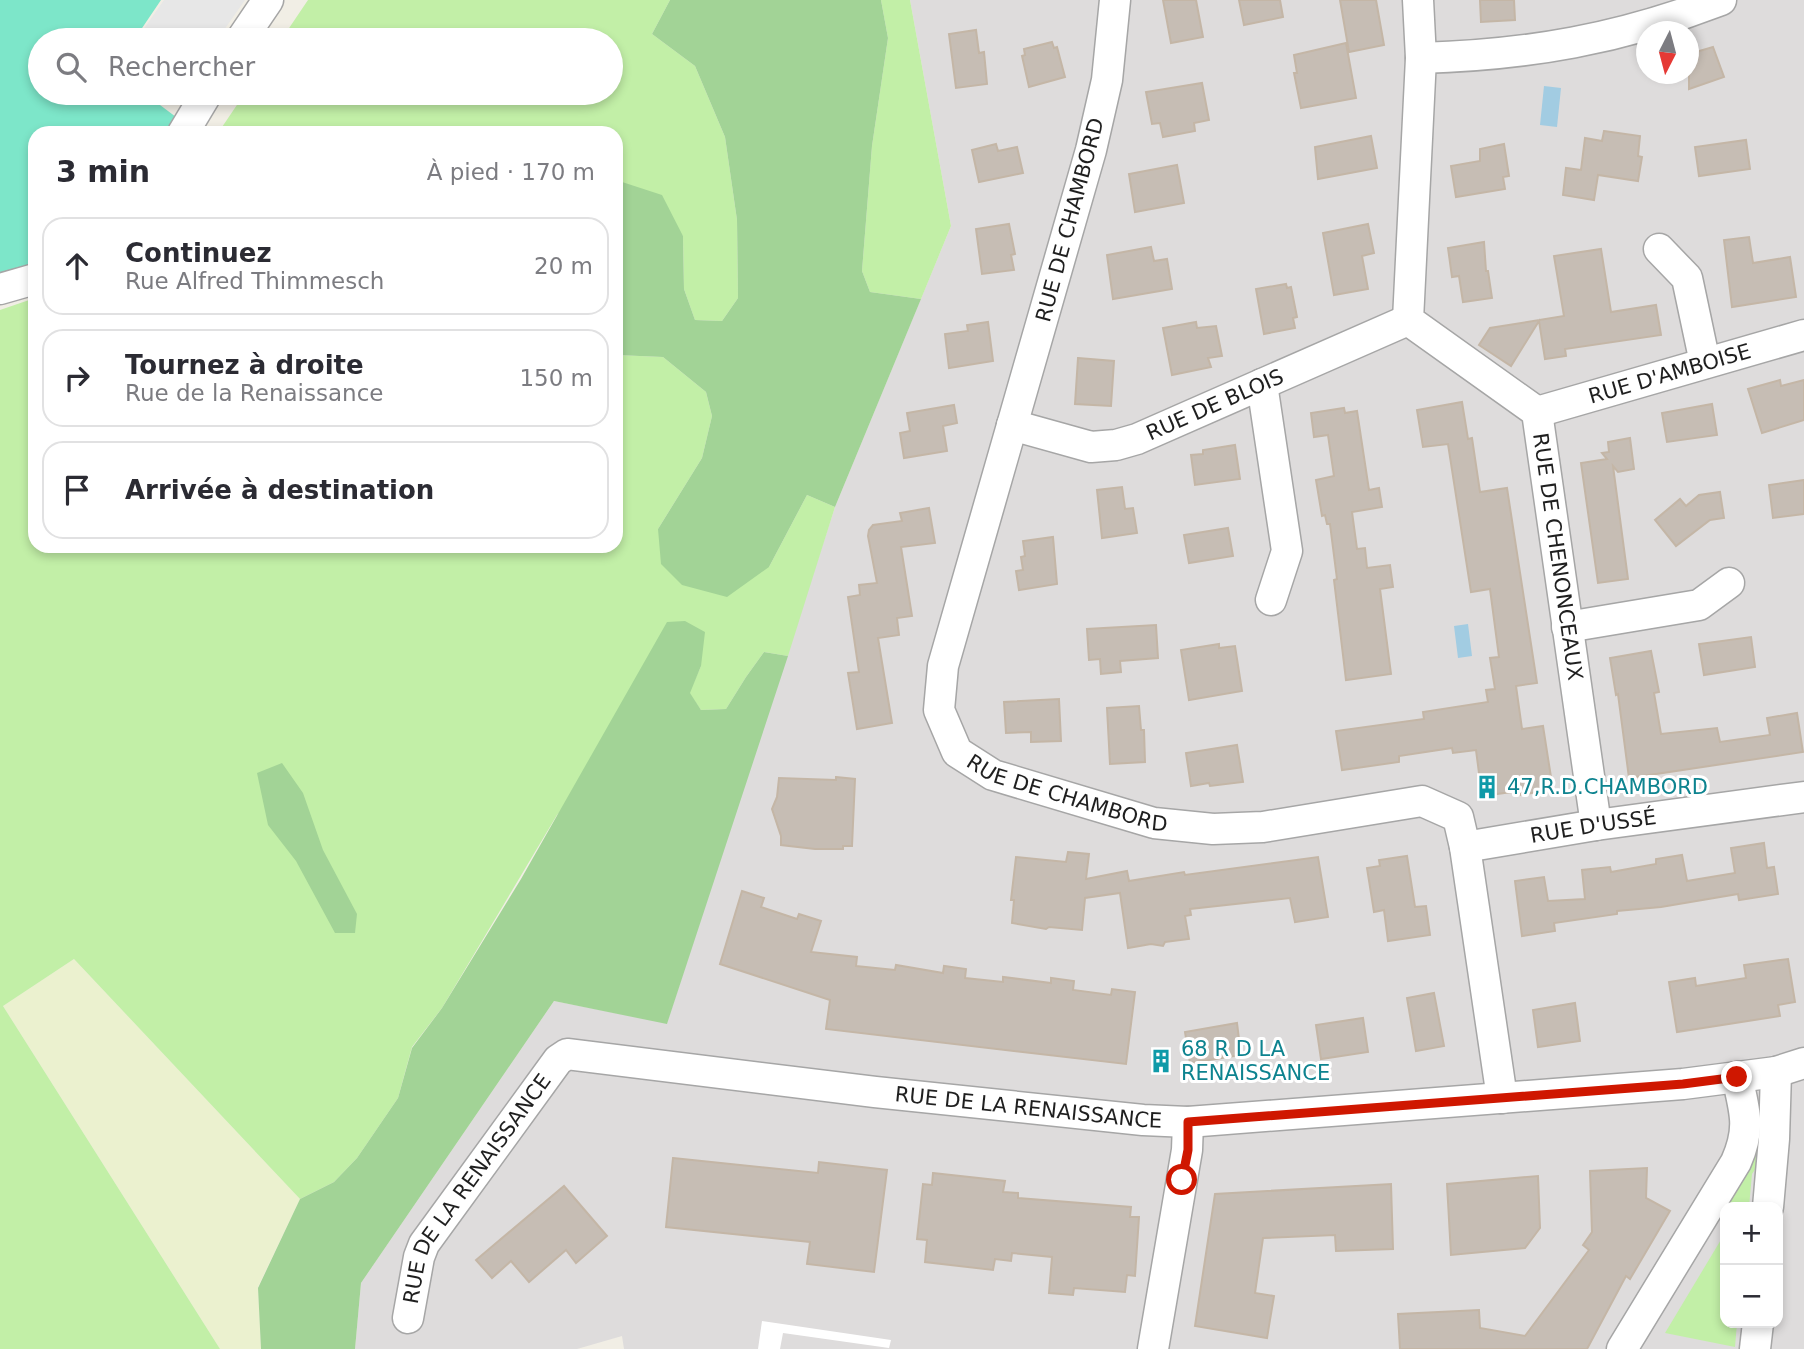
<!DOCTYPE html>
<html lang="fr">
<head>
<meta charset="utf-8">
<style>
	body { margin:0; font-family:"DejaVu Sans",sans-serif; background:#f2f2f3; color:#2b2b33 }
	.controls { position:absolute; right:21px; bottom:21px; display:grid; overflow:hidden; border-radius:14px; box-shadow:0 4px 10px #0003 }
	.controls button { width:63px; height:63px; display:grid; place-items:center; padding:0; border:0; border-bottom:2px solid #e1e1e2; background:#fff; color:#2b2b33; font:35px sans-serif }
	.compass { position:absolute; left:1636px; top:21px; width:63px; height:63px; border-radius:50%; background:#fff; box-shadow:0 4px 10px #0003; rotate:186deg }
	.stop { position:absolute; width:21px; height:21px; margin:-16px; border:5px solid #cf1700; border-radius:50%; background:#fff }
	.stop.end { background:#cf1700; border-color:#fff; box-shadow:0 2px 7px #0008 }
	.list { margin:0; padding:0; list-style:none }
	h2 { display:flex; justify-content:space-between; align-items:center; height:91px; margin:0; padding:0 28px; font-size:30px }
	h2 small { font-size:23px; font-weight:400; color:#7c7c81 }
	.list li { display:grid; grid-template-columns:46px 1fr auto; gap:21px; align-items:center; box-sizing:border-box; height:98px; margin:0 14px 14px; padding:0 14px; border:2px solid #e1e1e2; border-radius:21px }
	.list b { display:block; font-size:26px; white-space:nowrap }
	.list p { margin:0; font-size:23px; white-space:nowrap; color:#7c7c81 }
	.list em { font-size:23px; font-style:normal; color:#7c7c81 }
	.icon { flex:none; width:38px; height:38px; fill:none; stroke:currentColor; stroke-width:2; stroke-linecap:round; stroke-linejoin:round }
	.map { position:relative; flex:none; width:1804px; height:1349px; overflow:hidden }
	.search { position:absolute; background:#fff; box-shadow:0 4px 10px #0003; left:28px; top:28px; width:595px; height:77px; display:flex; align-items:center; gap:18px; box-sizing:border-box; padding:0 24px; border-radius:38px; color:#7c7c81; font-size:26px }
	.panel { position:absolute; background:#fff; box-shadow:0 4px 10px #0003; left:28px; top:126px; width:595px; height:427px; border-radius:21px }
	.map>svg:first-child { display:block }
	.residential { fill:#dedcdc; fill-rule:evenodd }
	.farmland { fill:#ebf1cf }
	.grass { fill:#c2efa7 }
	.forest { fill:#a2d396 }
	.pitch { fill:#7de6c9 }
	.parking { fill:#e7e7e7 }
	.water { fill:#a2cce2 }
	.pier { fill:#fff }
	.building { fill:#c6bdb4; stroke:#c4b6a6; stroke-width:2 }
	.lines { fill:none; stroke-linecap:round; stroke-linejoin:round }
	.minor-casing { stroke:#a6a6a6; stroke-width:33 }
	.minor { stroke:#fff; stroke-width:30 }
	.route { stroke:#cf1700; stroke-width:9 }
	.labels { text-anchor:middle; stroke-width:6; stroke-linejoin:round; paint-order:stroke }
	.street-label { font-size:21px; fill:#1f1f1f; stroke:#fff }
	.culture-label { font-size:21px; fill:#0d838f; stroke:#fff; text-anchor:start }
</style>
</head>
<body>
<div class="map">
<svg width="1804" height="1349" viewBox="0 0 1804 1349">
	<rect width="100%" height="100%" fill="#f1eee5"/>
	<path class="residential" d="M910 0H1804V1349H624L622 1336 577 1349H355L361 1283 554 1001 667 1023 835 507 951 226ZM1646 32H1688V74H1646ZM1725 1207H1778V1323H1725Z"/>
	<path class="farmland" d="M74 959 300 1199 258 1287 261 1349H220L3 1006Z"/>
	<g class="grass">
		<path d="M308 0H670L652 34 695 66 725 137 737 220 738 298 722 321 695 320 684 289 683 236 619 181 616 183V133H218L245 93H611V40H281Z"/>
		<path d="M881 0H910L951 226 921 299 870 292 862 271 872 146 888 38Z"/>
		<path d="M35 298V546H616V355L663 357 706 392 712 416 702 458 658 529 769 567 807 495 835 507 788 656 764 652 746 677 726 709 701 710 689 693 701 666 557 815 442 1008 412 1047 398 1098 357 1158 334 1182 300 1199 74 959 3 1006 220 1349H0V310Z"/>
		<path d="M1756 1145H1763L1760 1162 1752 1174 1749 1207H1725V1218L1720 1214Z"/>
		<path d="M1725 1233V1323H1737L1735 1347 1665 1333Z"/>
	</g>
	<g class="forest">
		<path d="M670 0H881L888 38 872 146 862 271 870 292 921 299 835 507 807 495 769 567 727 597 682 585 661 564 658 529 702 458 712 416 706 392 663 357 616 355V183L619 181 662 195 683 236 684 289 695 320 722 321 738 298 737 220 725 137 695 66 652 34Z"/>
		<path d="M685 621 705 632 701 666 690 693 701 710 726 709 746 677 764 652 788 656 667 1024 554 1001 361 1283 355 1349H261L258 1288 300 1199 334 1182 357 1158 398 1098 412 1048 442 1008 521 879 667 622Z"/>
		<path d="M282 763 303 793 323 850 357 914 355 933H335L296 861 268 825 257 773Z"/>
	</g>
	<path class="pitch" d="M0 0H161L134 40H40V93H144L176 117 166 133H35V263L0 273Z"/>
	<path class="parking" d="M164 0H245L217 40H136Z"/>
	<g class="water">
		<path d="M1544 86 1561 88 1557 127 1540 125Z"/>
		<path d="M1468 624 1472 656 1458 658 1454 626Z"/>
	</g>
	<path class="pier" d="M762 1321 891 1340 889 1348 783 1333 780 1349H758Z"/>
	<g class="building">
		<path d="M1163 0H1196L1203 37 1171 43Z"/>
		<path d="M1239 0H1280L1283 17 1244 25Z"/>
		<path d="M1340 0H1376L1384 45 1349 52Z"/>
		<path d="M1480 0H1514L1515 20 1481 22Z"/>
		<path d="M976 30 979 53 984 52 987 84 956 88 949 34Z"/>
		<path d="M1052 42 1054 48 1057 47 1065 77 1029 87 1022 56 1025 55 1024 49Z"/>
		<path d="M1346 43 1356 98 1301 108 1294 73H1297L1294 55Z"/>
		<path d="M1713 47 1724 77 1689 89V54Z"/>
		<path d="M1202 83 1209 120 1194 123 1195 131 1163 137 1160 123 1152 124 1146 92Z"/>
		<path d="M1604 131 1640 136 1638 156 1642 157 1638 181 1598 175 1594 200 1563 195 1566 168 1581 170 1585 138 1602 141Z"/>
		<path d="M1371 136 1377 168 1318 179 1315 147Z"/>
		<path d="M1746 140 1750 169 1699 176 1695 147Z"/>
		<path d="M996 144 998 151 1017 147 1023 173 979 182 972 150Z"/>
		<path d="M1504 144 1509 176 1503 177 1505 189 1456 197 1451 166 1480 161V149Z"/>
		<path d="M1177 165 1184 203 1135 212 1129 174Z"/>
		<path d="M1009 224 1015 254 1011 255 1014 270 982 274 976 229Z"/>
		<path d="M1368 224 1374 253 1362 256 1368 289 1334 295 1323 233Z"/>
		<path d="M1749 237 1753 263 1790 257 1796 297 1732 307 1724 240Z"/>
		<path d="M1484 242 1486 271H1488L1492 298 1463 302 1459 276 1452 277 1448 248Z"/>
		<path d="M1151 247 1154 261 1167 259 1172 289 1113 299 1107 255Z"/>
		<path d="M1601 249 1611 312 1656 305 1661 335 1565 349 1566 356 1545 359 1539 321 1511 366 1479 345 1490 328 1564 316 1554 256Z"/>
		<path d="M1286 284 1287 288 1291 287 1297 317 1293 318 1295 328 1264 334 1256 289Z"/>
		<path d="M988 322 993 361 949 368 945 334 968 331 967 325Z"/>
		<path d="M1196 322 1197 328 1216 326 1222 356 1208 358 1211 367 1172 375 1163 328Z"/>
		<path d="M1078 358 1114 361 1111 406 1075 404Z"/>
		<path d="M1780 380 1781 386 1804 380V420L1762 433 1748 389Z"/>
		<path d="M1462 402 1468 439 1472 438 1480 492 1507 488 1537 683 1516 686 1522 729 1543 726 1553 790 1519 795V791L1482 796 1476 750 1453 753 1452 748 1399 756V762L1342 770 1336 731 1424 719 1423 712 1488 702 1486 690 1495 689 1490 658 1499 657 1490 589 1471 592 1448 444 1423 447 1417 410Z"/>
		<path d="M1712 404 1717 435 1667 442 1662 413Z"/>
		<path d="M954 405 957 423 943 426 947 451 904 458 900 433 910 431 907 413Z"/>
		<path d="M1344 408 1345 413 1357 411 1369 490 1379 488 1382 507 1352 512 1357 549 1365 548 1367 568 1390 565 1393 587 1380 589 1391 674 1346 680 1334 580 1337 579 1330 524H1327L1325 515 1322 516 1316 480 1334 476 1328 435 1314 437 1311 413Z"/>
		<path d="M1630 438 1634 469 1618 472 1613 466 1628 579 1598 583 1581 463 1607 459 1602 453 1609 452 1608 442Z"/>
		<path d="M1235 445 1240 479 1195 485 1191 455 1203 454V450Z"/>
		<path d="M1804 480V514L1773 518 1769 485Z"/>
		<path d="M1122 487 1125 509 1133 508 1137 533 1102 538 1097 490Z"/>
		<path d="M1720 492 1724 518 1710 520 1676 546 1655 520 1680 499 1686 506 1699 495Z"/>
		<path d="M929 508 935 543 901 547 912 616 897 618 899 635 878 638 892 723 857 729 848 673 859 672 848 597 860 595 859 585 877 583 868 536 869 530 873 525 902 521 900 513Z"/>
		<path d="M1228 528 1233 556 1189 563 1184 535Z"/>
		<path d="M1053 537 1057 584 1019 590 1016 571 1023 570 1021 557 1025 556 1023 541Z"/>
		<path d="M1156 625 1158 658 1120 661 1121 672 1101 674 1100 659 1089 660 1087 629Z"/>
		<path d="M1751 637 1755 667 1704 675 1699 644Z"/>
		<path d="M1219 644V648L1235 646 1242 691 1189 700 1181 650Z"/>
		<path d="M1651 651 1659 692 1654 693 1661 734 1717 728 1720 742 1770 735 1767 718 1797 713 1803 752 1629 778 1618 694 1616 695 1610 658Z"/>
		<path d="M1059 699 1061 741 1031 742V732L1006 733 1004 702Z"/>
		<path d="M1139 706 1141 730H1144L1145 762 1110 764 1107 708Z"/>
		<path d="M1237 745 1243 782 1210 786 1209 783 1191 786 1186 753Z"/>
		<path d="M836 777 855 779 852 846H843V849H815L781 845V836L772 809 777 797 779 778 836 780Z"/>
		<path d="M1764 843 1767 868 1774 867 1778 894 1739 900 1738 894 1661 907 1617 911V914L1554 923 1555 931 1522 936 1515 881 1544 877 1548 901 1585 899 1582 870 1610 867 1611 872 1656 864V859L1682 855 1687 881 1735 873 1731 848Z"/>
		<path d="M1068 852 1089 854 1086 879 1127 871 1129 881 1184 872 1185 875 1318 857 1328 917 1295 922 1290 898 1190 909 1191 915 1185 916 1189 939 1165 942 1163 946 1151 944 1128 948 1120 893 1085 898 1082 930 1049 927 1046 929 1012 923 1014 900H1011L1016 857 1066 862Z"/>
		<path d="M1407 856 1415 907 1426 906 1430 935 1388 941 1384 910 1374 912 1367 868 1380 866 1379 860Z"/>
		<path d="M742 891 764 898 761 907 797 919 799 914 821 921 811 952 857 957 856 966 895 970 896 965 943 973 944 966 966 969 965 978 1003 982V977L1051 983V978L1074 981 1073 990 1111 995 1112 989 1135 992 1126 1064 826 1029 830 1000 720 964Z"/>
		<path d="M1788 959 1795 1002 1778 1005 1780 1016 1677 1032 1669 982 1695 978 1696 986 1746 978 1744 965Z"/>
		<path d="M1434 993 1444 1046 1416 1051 1407 998Z"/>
		<path d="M1575 1003 1580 1041 1538 1047 1533 1010Z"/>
		<path d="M1363 1018 1368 1052 1321 1059 1316 1025Z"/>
		<path d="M1237 1023 1241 1055 1190 1063 1185 1032Z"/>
		<path d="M673 1158 818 1173 819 1162 887 1170 874 1272 807 1264 810 1242 666 1227Z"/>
		<path d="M1647 1168 1646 1198 1670 1211 1630 1279 1626 1276 1587 1349H1400L1398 1314 1479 1310 1480 1328 1525 1336 1589 1250 1583 1245 1592 1232 1590 1171Z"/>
		<path d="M933 1173 1005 1181 1003 1192 1018 1193V1198L1131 1207 1130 1217H1139L1135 1276 1127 1275 1125 1292 1074 1288 1073 1295 1049 1293 1052 1257 1012 1253 1011 1261 995 1259 993 1270 925 1262 927 1240 917 1239 923 1184 932 1185Z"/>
		<path d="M1538 1176 1540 1228 1525 1248 1451 1255 1447 1184Z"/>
		<path d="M1391 1184 1393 1249 1336 1251 1335 1235 1263 1238 1255 1293 1274 1296 1267 1338 1195 1326 1215 1194Z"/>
		<path d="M564 1186 607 1236 576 1263 566 1250 529 1282 511 1261 492 1278 476 1260Z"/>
	</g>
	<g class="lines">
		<g class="minor-casing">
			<g id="minor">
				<path id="s1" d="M1115 0 1107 80 1091 150 943 666 939 710 957 752 993 775 1154 823 1213 829 1263 827 1422 801 1458 817 1465 847 1502 1098"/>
				<path id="s2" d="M1418 0 1421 58 1408 320 1537 412 1596 825"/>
				<path d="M241 40 268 0"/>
				<path d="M1421 58C1528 55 1620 39 1721 0"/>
				<path d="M183 133 207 93"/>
				<path d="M1659 249 1687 278 1705 363"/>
				<path d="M0 289 35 279"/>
				<path d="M1262 384 1287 551 1271 600"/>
				<path id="s3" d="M1537 412 1804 335"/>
				<path id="s4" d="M1012 425 1091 447 1116 445 1137 439 1408 320"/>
				<path d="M1567 627 1699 605 1729 583"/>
				<path id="s5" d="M1465 847 1596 825 1804 797"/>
				<path d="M1768 1207 1774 1139 1776 1072"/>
				<path id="s6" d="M408 1318 419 1257 424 1244 558 1060 567 1054 875 1092 1143 1120 1188 1122 1683 1084 1776 1072 1804 1063"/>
				<path d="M1153 1349 1187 1150 1188 1122"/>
				<path d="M1622 1349 1736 1162C1751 1128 1745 1112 1737 1077"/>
				<path d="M1755 1349 1758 1323"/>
			</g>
		</g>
		<use href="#minor" class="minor"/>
	</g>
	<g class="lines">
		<path class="route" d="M1182 1180 1188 1150V1122L1683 1084 1737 1077"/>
	</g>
	<defs>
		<g id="building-bare" transform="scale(1.89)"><path d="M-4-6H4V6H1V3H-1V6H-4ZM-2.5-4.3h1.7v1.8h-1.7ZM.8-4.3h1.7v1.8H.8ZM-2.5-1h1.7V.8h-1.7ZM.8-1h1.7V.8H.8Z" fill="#0f9aa8" stroke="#fff" stroke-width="2.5" paint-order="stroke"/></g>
	</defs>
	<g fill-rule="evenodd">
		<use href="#building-bare" x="1487" y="787"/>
		<use href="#building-bare" x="1161" y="1061"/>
	</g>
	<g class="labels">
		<g class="street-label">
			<text transform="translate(1070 220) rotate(-75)" y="7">RUE DE CHAMBORD</text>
			<text dy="7" stroke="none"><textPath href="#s3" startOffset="138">RUE D'AMBOISE</textPath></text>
			<text dy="7" stroke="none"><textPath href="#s4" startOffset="214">RUE DE BLOIS</textPath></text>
			<text dy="7" stroke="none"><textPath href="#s2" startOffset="625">RUE DE CHENONCEAUX</textPath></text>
			<text dy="7" stroke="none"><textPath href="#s1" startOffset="898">RUE DE CHAMBORD</textPath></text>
			<text dy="7" stroke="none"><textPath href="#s5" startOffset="130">RUE D'USSÉ</textPath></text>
			<text dy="7" stroke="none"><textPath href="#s6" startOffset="779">RUE DE LA RENAISSANCE</textPath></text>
			<text dy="7" stroke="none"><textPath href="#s6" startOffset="149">RUE DE LA RENAISSANCE</textPath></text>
		</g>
		<g class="culture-label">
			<text x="1507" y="794">47,R.D.CHAMBORD</text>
			<text x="1181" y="1056">68 R D LA<tspan x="1181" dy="24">RENAISSANCE</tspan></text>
		</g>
	</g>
</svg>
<div class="controls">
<button>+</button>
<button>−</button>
</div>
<svg class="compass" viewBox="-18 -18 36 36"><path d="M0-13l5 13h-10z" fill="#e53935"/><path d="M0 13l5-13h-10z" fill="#7c7c81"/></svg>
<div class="stop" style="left:1182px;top:1180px"></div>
<div class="stop end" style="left:1737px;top:1077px"></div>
<div class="search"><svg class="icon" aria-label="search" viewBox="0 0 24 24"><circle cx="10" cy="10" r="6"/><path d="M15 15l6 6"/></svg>Rechercher</div>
<section class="panel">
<h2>3 min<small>À pied · 170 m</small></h2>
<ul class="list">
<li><svg class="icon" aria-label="ahead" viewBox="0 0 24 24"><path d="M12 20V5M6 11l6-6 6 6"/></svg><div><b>Continuez</b><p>Rue Alfred Thimmesch</p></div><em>20 m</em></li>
<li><svg class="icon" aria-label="right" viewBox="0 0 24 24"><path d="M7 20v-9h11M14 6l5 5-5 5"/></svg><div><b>Tournez à droite</b><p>Rue de la Renaissance</p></div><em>150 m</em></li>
<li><svg class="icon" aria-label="arrive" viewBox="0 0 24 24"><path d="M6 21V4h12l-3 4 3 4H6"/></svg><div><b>Arrivée à destination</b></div></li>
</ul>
</section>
</div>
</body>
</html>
